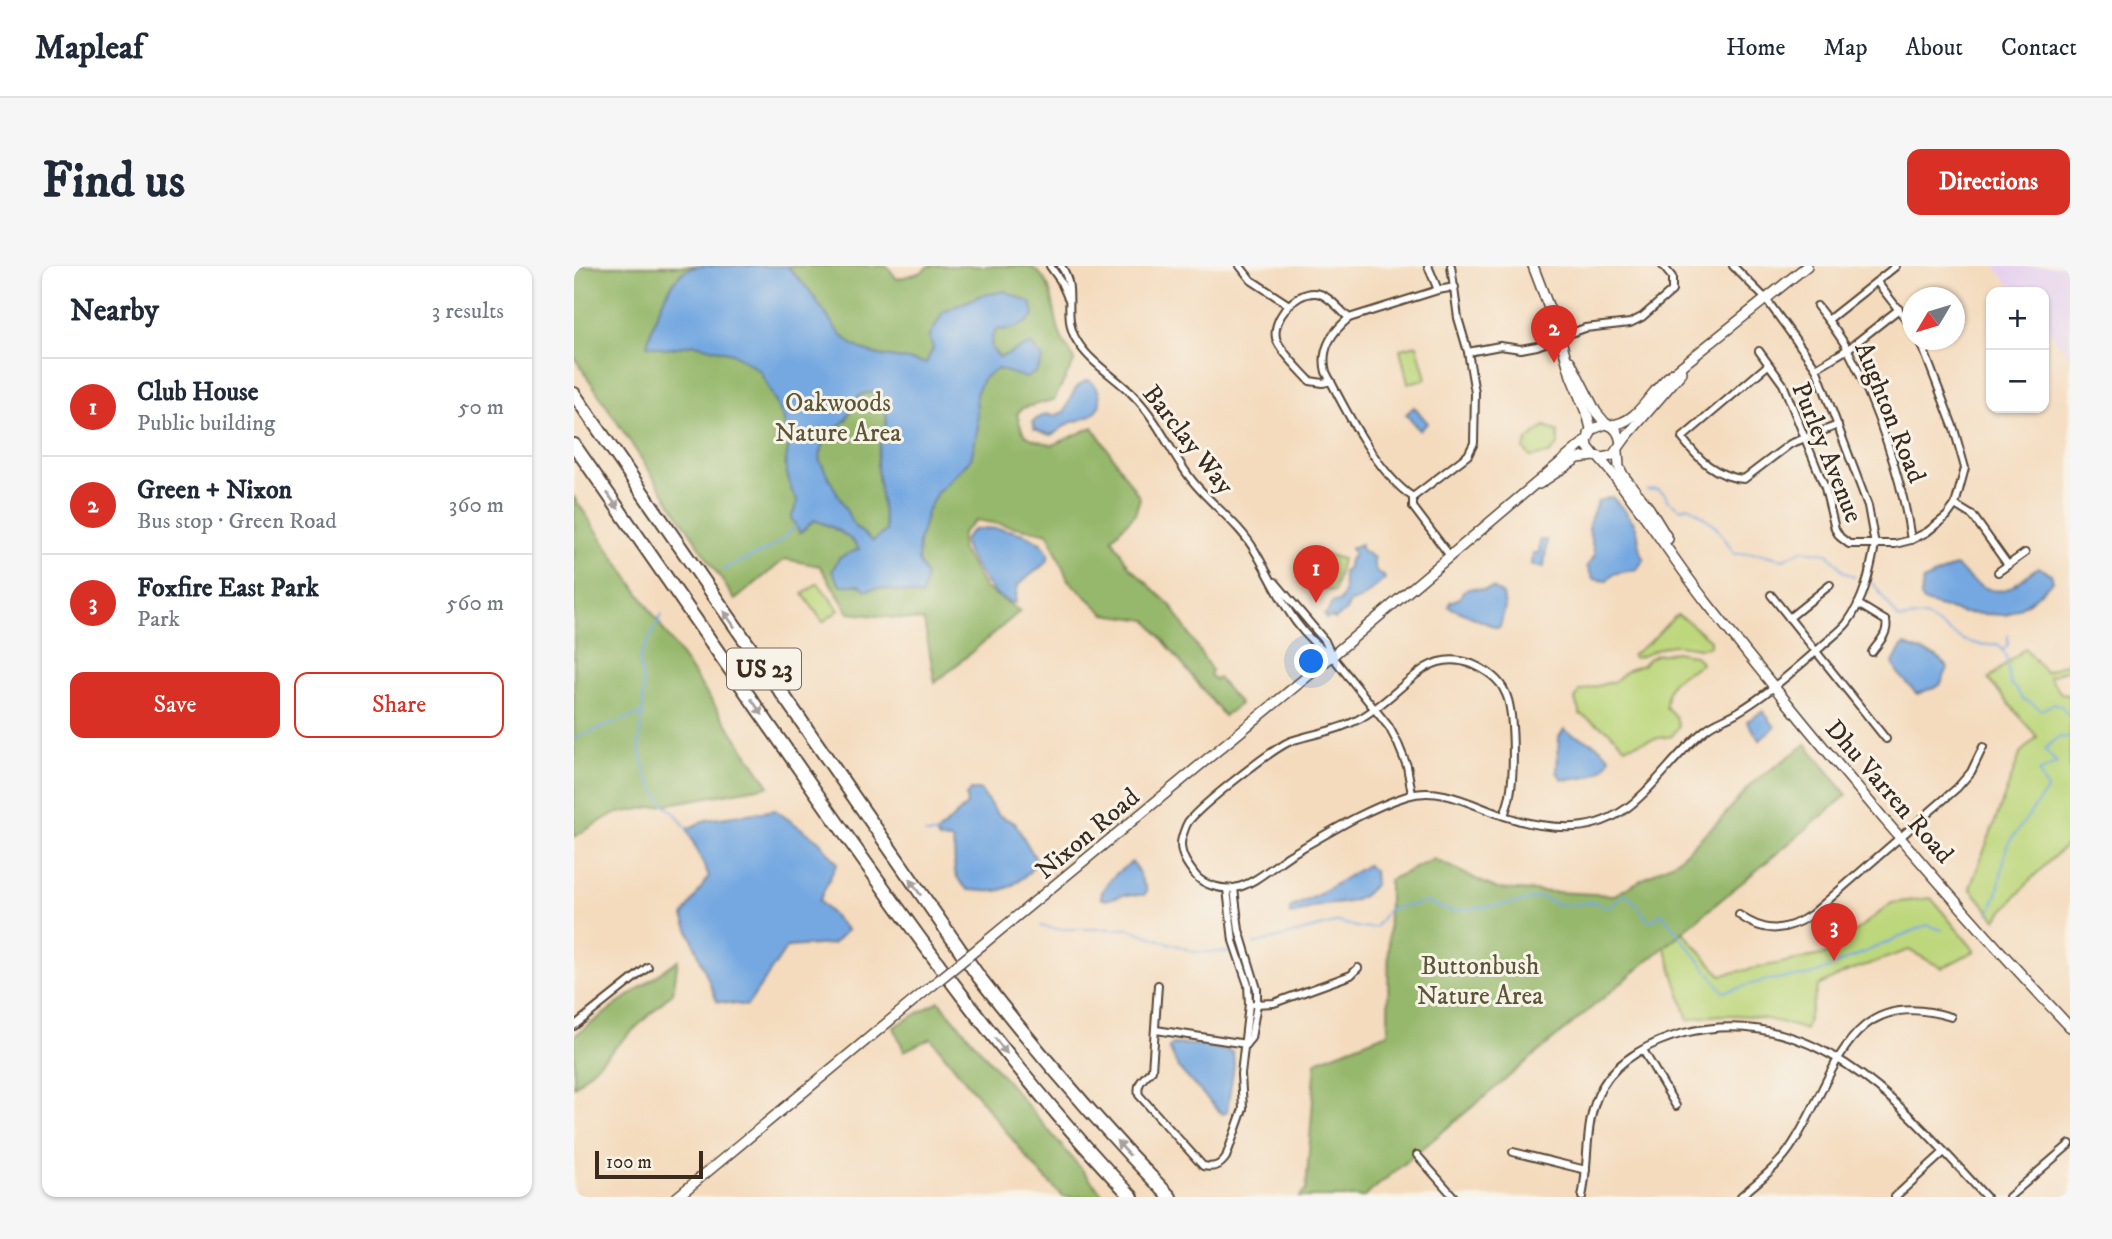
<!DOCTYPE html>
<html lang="en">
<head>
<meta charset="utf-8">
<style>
	body { margin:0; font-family:"IM FELL DW Pica",serif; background:#f6f6f7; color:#1f2937 }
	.controls { position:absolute; right:21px; top:21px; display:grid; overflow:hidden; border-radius:14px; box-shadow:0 2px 5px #0004 }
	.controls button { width:63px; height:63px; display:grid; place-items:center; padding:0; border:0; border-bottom:2px solid #e0e1e3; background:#fff; color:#1f2937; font:35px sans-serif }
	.compass { position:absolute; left:1328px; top:21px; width:63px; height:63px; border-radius:50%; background:#fff; box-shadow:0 2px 5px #0004; rotate:232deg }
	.scale { position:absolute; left:21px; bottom:18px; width:108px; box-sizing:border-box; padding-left:7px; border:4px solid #3b2a1e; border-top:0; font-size:19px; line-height:24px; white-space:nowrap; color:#3b2a1e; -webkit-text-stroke:5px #f7f3e8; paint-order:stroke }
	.you { position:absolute; left:738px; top:396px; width:24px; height:24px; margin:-18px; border:5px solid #fff; border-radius:50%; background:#1a73e8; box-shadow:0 0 0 10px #1a73e833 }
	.badge { display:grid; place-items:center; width:46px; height:46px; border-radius:50%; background:#d93025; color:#fff; font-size:23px; font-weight:700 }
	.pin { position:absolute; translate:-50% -58px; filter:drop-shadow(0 2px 4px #0008) }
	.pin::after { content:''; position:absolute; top:37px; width:24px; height:21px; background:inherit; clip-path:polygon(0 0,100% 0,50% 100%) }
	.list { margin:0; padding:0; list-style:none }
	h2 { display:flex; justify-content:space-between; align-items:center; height:91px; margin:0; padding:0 28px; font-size:30px }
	h2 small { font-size:23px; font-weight:400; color:#747a83 }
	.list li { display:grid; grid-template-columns:46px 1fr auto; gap:21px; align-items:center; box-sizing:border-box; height:98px; padding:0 28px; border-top:2px solid #e0e1e3 }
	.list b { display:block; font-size:26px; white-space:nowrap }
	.list p { margin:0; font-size:23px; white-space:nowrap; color:#747a83 }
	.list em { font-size:23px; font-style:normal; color:#747a83 }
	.actions { display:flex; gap:14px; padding:21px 28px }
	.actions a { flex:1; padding:16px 0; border:2px solid #d93025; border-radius:14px; text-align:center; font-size:24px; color:#d93025 }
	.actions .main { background:#d93025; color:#fff }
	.map { position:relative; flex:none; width:1496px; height:931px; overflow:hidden; border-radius:14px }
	header { display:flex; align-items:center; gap:42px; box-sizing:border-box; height:98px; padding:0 35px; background:#fff; border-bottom:2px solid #e0e1e3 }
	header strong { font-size:33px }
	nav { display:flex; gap:38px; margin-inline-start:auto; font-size:24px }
	.intro { display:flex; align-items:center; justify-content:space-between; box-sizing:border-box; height:168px; padding:0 42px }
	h1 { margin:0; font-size:49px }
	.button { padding:18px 32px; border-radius:14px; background:#d93025; color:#fff; font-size:24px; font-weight:700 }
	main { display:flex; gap:42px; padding:0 42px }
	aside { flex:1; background:#fff; border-radius:14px; box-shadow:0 2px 5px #0004 }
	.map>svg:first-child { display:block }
	.built { fill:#e6d2f0 }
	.green { fill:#bdd77c; stroke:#7c804d; stroke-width:2 }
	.forest { fill:#96b86c; stroke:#687145; stroke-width:2 }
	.water { fill:#75a8e1; stroke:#586980; stroke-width:2; fill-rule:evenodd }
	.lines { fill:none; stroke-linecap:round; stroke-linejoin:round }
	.stream { stroke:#75a8e1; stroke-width:2 }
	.street-casing { stroke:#574536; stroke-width:10 }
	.secondary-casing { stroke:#574536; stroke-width:12 }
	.highway-casing { stroke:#574536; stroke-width:16 }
	.street { stroke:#fff; stroke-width:6 }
	.secondary { stroke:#fff; stroke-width:9 }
	.highway { stroke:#fff; stroke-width:12 }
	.secondary-bridge-casing { stroke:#574536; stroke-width:12; stroke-linecap:butt }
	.secondary-bridge { stroke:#fff; stroke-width:9 }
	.oneway { fill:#a79f9a }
	.labels { text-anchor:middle; stroke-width:6; stroke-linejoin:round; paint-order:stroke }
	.shield { fill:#f7f3e8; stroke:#73665b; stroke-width:2 }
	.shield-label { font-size:24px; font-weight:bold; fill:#3b2a1e }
	.park-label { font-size:26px; fill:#5c5536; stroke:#f7f3e8 }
	.street-label { font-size:26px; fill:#3b2a1e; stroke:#f7f3e8 }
</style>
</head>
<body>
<header>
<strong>Mapleaf</strong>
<nav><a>Home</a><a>Map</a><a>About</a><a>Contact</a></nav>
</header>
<div class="intro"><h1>Find us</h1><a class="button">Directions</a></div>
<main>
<aside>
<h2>Nearby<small>3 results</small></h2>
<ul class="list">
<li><span class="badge">1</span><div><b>Club House</b><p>Public building</p></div><em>50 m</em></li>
<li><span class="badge">2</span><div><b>Green + Nixon</b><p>Bus stop · Green Road</p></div><em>360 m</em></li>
<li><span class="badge">3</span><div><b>Foxfire East Park</b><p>Park</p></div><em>560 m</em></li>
</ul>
<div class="actions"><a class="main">Save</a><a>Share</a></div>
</aside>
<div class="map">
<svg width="1496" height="931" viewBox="0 0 1496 931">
	<rect width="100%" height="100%" fill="#f7f3e8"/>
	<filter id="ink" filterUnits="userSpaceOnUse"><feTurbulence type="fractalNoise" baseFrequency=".0143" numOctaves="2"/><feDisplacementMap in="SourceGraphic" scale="14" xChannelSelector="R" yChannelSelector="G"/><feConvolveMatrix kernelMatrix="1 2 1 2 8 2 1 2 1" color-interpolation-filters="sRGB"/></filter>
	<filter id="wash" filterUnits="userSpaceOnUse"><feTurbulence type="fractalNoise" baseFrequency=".00686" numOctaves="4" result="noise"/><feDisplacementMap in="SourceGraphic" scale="28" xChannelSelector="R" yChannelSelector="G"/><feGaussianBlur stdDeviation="1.57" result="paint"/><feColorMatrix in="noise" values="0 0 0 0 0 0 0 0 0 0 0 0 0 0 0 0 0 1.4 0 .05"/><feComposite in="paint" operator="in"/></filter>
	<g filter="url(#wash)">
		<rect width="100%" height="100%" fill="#f4dbbe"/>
		<path class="built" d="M1420 0H1496V90L1470 59V26H1442Z"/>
		<g class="green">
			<path d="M843 79 852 113 834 117 826 83Z"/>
			<path d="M971 160 984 166V179L975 188 956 191 950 183 953 174Z"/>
			<path d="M750 288 768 293 760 326 741 320Z"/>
			<path d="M244 317 265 344 249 356 229 328Z"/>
			<path d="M1103 349 1111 353 1136 374V380C1125 385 1115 379 1103 379 1087 378 1075 390 1060 392L1058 390C1063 384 1071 380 1077 375 1086 366 1093 357 1103 349Z"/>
			<path d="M1451 382 1471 406 1496 396V402L1475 411 1487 427 1496 430V575L1461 609 1422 653 1396 622 1447 486 1463 471 1414 413Z"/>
			<path d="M1102 386C1113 389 1123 386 1127 398 1106 412 1093 409 1092 441L1102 451 1105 460 1098 470 1079 473 1051 481 1035 465 1006 448 1001 434 1005 425 1041 415 1054 404 1069 399 1074 393 1082 389Z"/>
			<path d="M1357 632 1401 685 1368 702 1335 684 1272 706 1244 720 1231 764C1194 750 1153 744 1114 754L1091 681 1109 666 1147 709 1252 688 1318 637Z"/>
		</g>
		<g class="forest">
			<path d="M0 0H313L323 13 348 6 354 0H455C483 14 477 46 487 70 490 78 497 86 501 94L480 134 448 142 443 148C449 174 454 172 479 179L519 161 566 232 561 248 538 272 555 300 598 341 638 405 636 409 641 414 644 412 666 438 650 450 573 354 531 348 494 314 474 267 402 254 388 267 387 283 411 322 446 345 361 417 350 355 275 347 246 300 211 293 161 334 0 91Z"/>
			<path d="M0 231 195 520 39 548 0 571Z"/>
			<path d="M1232 478 1273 529 790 931H725L732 924 742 795 814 767 815 614 860 593 923 623 1040 629 1103 594 1147 553 1177 518Z"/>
			<path d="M104 694 99 726 0 821V770Z"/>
			<path d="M365 735 531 931H489L459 899 357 772 330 785 320 761Z"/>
		</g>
		<g class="water">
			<path d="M123 0H213L235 24 265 67 280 80 299 88 352 97 359 82 355 71 369 46 405 30 431 25 457 37 460 49C453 59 435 66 423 63L418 72 417 82 425 91C438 89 445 80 458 79L469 93 462 106 452 112 424 103 410 111 402 128 404 162 397 193 363 227 354 244 345 275 344 295 352 310 348 330 305 322 292 324 285 319H266L258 305 265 292 285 283C275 268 257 260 240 254L226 267 217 252 224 235 218 226 211 200 215 176 209 151 186 105 158 87 121 78 92 83 73 79C78 58 91 22 108 7 111 4 119 2 123 0ZM300 126C327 156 302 166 303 198 304 220 309 243 312 265L299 275 281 261 245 193 252 170 272 154 281 134 288 128Z"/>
			<path d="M515 114C528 123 531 142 516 150 509 154 501 154 494 158 488 161 483 167 476 169L460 163 459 155 472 148 479 150 490 146C498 133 498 119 515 114Z"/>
			<path d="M840 141 854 157 845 164 832 148Z"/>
			<path d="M1038 231C1046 240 1055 248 1061 259 1067 270 1062 283 1070 293L1063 303 1039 308 1033 315 1019 313 1013 300 1021 289C1013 260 1012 262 1024 235Z"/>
			<path d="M402 263C425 261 464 265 475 288L473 296 444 319 441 337C424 336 413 318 404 305 396 291 379 273 402 263Z"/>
			<path d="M966 274H973L970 301 958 300 959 287H965Z"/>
			<path d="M787 278V283L800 292V300L804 308 809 309 811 313 786 334 776 336 772 345 761 353 757 351 752 353 750 349 754 346 758 336H765C775 323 767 317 769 306L773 304 775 294 780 289 777 282Z"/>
			<path d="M1381 300C1388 304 1392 311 1399 315 1430 336 1438 319 1464 301L1477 308 1479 315 1454 337 1432 349 1389 347 1350 336 1347 331 1349 315Z"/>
			<path d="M898 322 910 324 919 322 929 329 931 341 926 361 923 362 875 341 876 336 886 332 889 325Z"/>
			<path d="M1331 379 1363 391 1374 402 1366 419 1343 428 1324 407 1319 397 1327 382Z"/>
			<path d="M1189 445 1201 461 1186 474 1173 455Z"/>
			<path d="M990 463C1006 475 1022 473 1036 492 1028 512 1007 514 988 513L983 506 985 471Z"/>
			<path d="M397 524H406L424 549 441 557 463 595C456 608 438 623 422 625 413 626 403 624 394 624 371 603 386 598 378 574L365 573 362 568 393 539 392 530Z"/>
			<path d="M201 544 245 575 263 597 245 635 273 664 259 678 213 681 173 740 143 735 109 650 135 610 113 563 132 554Z"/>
			<path d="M558 596 561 599 573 625 570 629H549L532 634 527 632C527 618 547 603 558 596Z"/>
			<path d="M793 599 800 605 801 618C784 638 775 636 751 639 740 640 729 645 718 649L716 648V642L740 631Z"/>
			<path d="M599 778 626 779 659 786 660 799 653 846 649 848 645 845 605 803 595 782Z"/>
		</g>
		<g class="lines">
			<g class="stream">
				<path d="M1073 224 1083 223 1091 228 1093 234 1107 243 1114 240C1137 254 1147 264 1160 288L1183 287 1209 293 1229 284 1254 287 1270 306 1280 311"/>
				<path d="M148 304 199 281 222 260"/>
				<path d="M1299 317 1325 353 1351 350 1389 374 1407 379 1424 378 1432 390 1436 417 1443 424 1448 433 1456 436 1468 444 1480 437 1487 440 1496 452"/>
				<path d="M1429 384 1434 379V369"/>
				<path d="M69 447V419L65 393 88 348"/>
				<path d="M0 472 68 447 65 483 73 510 91 540 101 547 114 564"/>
				<path d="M351 568H364"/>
				<path d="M1415 647 1423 629 1433 579 1473 524 1465 506 1483 497 1470 483 1485 471 1496 472"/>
				<path d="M467 660 483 663H555L621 686H654"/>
				<path d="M680 678 765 656 786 662 802 661 814 643 852 636 877 645 941 637 967 631 982 638 998 639 1018 636 1035 641 1051 628 1063 638 1074 655 1082 653 1087 647 1090 650 1150 726 1192 714 1238 709 1353 659 1368 664"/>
			</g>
		</g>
	</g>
	<g filter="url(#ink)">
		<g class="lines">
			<g class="street-casing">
				<g id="street">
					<path d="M476 0 486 14 494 32"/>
					<path d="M487 0C504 23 487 50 503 75 517 98 542 111 560 130 584 154 597 187 617 213 636 238 665 257 681 285 703 322 719 367 758 390"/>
					<path d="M666 0 677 14 715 39"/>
					<path d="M854 0 864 24"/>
					<path d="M1303 16 1338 61"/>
					<path d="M1243 40C1254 54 1266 69 1274 84 1302 137 1329 215 1337 274"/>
					<path d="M775 52C758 66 746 83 752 106 770 142 805 210 839 231V241L876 290"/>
					<path d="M1254 54 1322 0"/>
					<path d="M1185 85 1209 118 1251 222 1261 263 1266 271 1275 278H1321L1337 274 1353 266 1373 250 1381 239 1391 202 1380 163 1346 74"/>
					<path d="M894 86 926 80 947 83 963 80 1011 62 1056 57 1068 51 1098 25V11L1089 0"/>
					<path d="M1194 99 1108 172C1124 193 1142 211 1170 213L1216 178 1264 159"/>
					<path d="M1242 102 1274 83 1325 43"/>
					<path d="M757 115 749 117 736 115C728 106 705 84 702 72 698 53 721 26 741 27 753 27 767 45 775 52L864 24 881 21"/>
					<path d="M839 231 894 189 900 177 901 127 894 86 884 52 877 0"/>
					<path d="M1381 239 1399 250 1434 299"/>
					<path d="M1424 306 1451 287"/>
					<path d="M701 316 751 375 758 390 815 461 824 478 833 500 838 528"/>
					<path d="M1197 329 1312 473"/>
					<path d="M1284 338 1312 355C1315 367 1305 376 1298 386"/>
					<path d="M1215 352 1256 319"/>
					<path d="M930 550C932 543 935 536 936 529 940 508 941 444 931 426 925 412 912 404 898 398 882 392 866 393 851 402 828 418 809 440 785 453 764 465 740 467 717 475 699 482 626 540 614 556 611 561 607 573 607 578 607 591 615 601 622 610 630 619 648 624 660 622 680 619 700 599 716 589 754 567 792 543 833 530 866 519 900 540 930 550 953 558 977 562 1001 561 1064 557 1087 499 1131 464 1140 456 1152 453 1162 447 1193 429 1220 404 1247 381 1255 373 1266 366 1273 357 1290 334 1296 306 1301 279L1294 240 1242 102 1192 33 1159 0"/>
					<path d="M660 622 665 664 683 723V738L677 772 672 778"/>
					<path d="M1165 649C1191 668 1212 666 1238 648L1383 522 1397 506 1409 481"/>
					<path d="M584 719 578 804C570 812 562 817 565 829L629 900C640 902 646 900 652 891L669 843 667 808 675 738 674 719 659 675 653 623"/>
					<path d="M680 738 700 737 777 709 784 702"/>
					<path d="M0 760 74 701"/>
					<path d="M582 764 672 778"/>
					<path d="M1069 784 1102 840"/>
					<path d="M939 886 1012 904"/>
					<path d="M843 889 880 931"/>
					<path d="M1167 930C1186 914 1207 898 1220 876 1263 809 1272 718 1377 751"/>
					<path d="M1008 931C1016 895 1009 855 1028 821 1044 793 1079 775 1110 767 1243 734 1333 845 1412 931"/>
					<path d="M1321 931 1370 886"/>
					<path d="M1435 931 1496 878"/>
				</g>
			</g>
			<g class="secondary-casing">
				<g id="secondary">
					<path d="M959 0 986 71 997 110 1014 151 1017 163 1015 168"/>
					<path d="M996 95 1022 146 1032 158"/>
					<path d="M1036 159C1063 158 1074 129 1094 111L1233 0"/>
					<path d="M1047 178C1046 169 1042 160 1032 158L1019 163 1013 174 1014 181 1021 190 1030 192 1039 189 1052 171 1108 106"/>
					<path d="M1044 185 1045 201 1049 209 1075 242 1094 273"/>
					<path d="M1025 192C1065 237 1096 290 1133 337 1248 483 1369 626 1496 761"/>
					<path d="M965 218 1004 192 1021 190"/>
					<path d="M408 679 758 390 1013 174"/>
					<path d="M103 931 355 722"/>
				</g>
			</g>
			<g class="highway-casing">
				<g id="highway">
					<path d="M0 128 405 711C465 788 528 861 596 931"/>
					<path d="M0 179C79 292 158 405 236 518 336 661 437 805 558 931"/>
				</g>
			</g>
			<use href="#street" class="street"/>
			<use href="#secondary" class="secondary"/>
			<use href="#highway" class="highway"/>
			<g class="secondary-bridge-casing">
				<path id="secondary-bridge" d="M355 722 408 679"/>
			</g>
			<use href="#secondary-bridge" class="secondary-bridge"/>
		</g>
		<defs><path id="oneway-solid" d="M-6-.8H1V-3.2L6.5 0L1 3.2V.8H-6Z" transform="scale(1.75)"/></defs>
		<g class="oneway">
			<use href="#oneway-solid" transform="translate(39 235) rotate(55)"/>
			<use href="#oneway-solid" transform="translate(155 353) rotate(-125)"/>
			<use href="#oneway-solid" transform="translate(183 441) rotate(55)"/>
			<use href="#oneway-solid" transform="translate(341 621) rotate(-125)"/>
			<use href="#oneway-solid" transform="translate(427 780) rotate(52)"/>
			<use href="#oneway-solid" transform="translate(549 882) rotate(-132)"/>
		</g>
	</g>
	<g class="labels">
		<rect class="shield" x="153" y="382.5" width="74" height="41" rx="5"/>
		<g class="shield-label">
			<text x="190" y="411">US 23</text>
		</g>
		<g class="park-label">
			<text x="264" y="145">Oakwoods<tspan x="264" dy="30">Nature Area</tspan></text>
			<text x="906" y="708">Buttonbush<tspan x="906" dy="30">Nature Area</tspan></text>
		</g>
		<g class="street-label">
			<text transform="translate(1317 146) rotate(68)" y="9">Aughton Road</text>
			<text transform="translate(615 173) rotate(52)" y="9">Barclay Way</text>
			<text transform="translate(1254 186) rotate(68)" y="9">Purley Avenue</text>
			<text transform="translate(1316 525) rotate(49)" y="9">Dhu Varren Road</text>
			<text transform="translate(513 567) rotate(-40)" y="9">Nixon Road</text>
		</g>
	</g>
</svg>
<div class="controls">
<button>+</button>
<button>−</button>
</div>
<svg class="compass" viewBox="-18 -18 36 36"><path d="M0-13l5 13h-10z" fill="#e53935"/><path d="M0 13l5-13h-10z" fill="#747a83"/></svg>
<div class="scale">100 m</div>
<div class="you"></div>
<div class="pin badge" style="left:742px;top:337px">1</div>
<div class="pin badge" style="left:980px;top:97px">2</div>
<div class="pin badge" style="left:1260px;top:695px">3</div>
</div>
</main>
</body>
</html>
